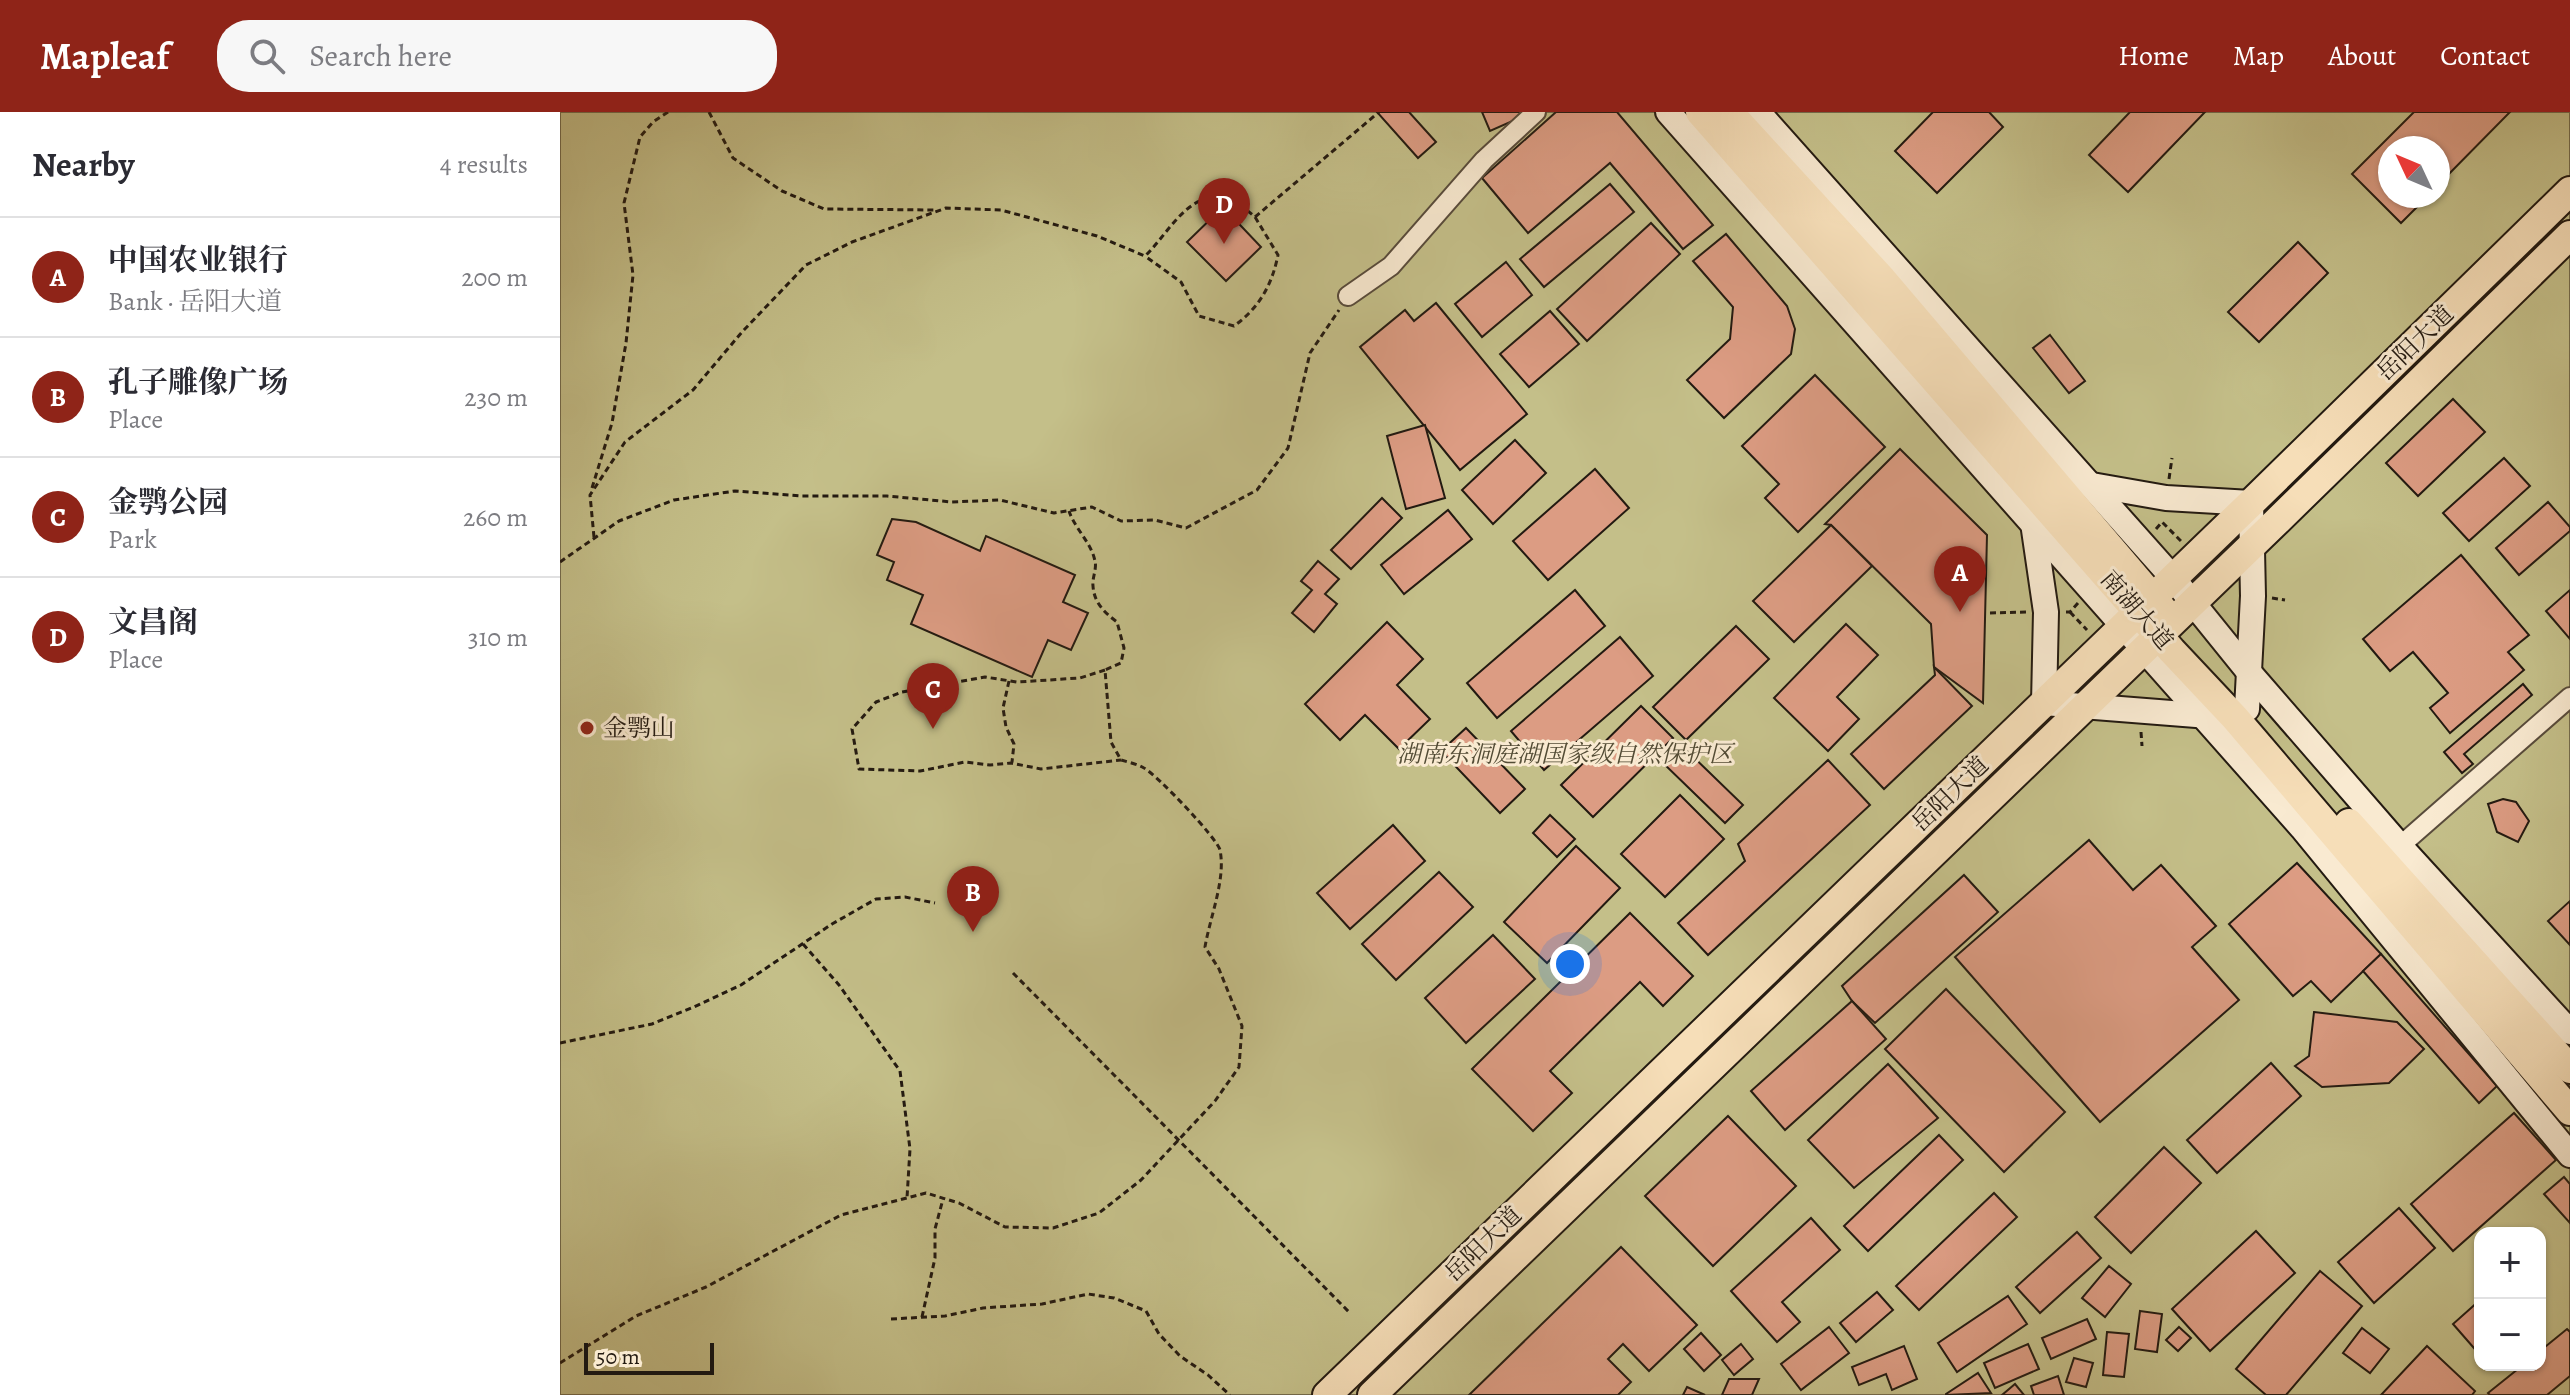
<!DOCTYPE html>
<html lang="en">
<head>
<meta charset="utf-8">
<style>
	body { margin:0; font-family:Alegreya,"Noto Serif SC",serif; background:#f7f7f7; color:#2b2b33 }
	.controls { position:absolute; right:24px; bottom:24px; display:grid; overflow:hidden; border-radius:16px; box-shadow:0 2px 6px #0004 }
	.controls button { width:72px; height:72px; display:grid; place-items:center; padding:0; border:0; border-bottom:2px solid #e1e1e2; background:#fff; color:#2b2b33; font:40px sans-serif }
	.compass { position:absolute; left:1818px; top:24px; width:72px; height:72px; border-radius:50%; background:#fff; box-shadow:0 2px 6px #0004; rotate:314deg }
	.scale { position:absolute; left:24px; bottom:20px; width:130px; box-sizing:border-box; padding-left:8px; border:4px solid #231a11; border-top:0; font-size:22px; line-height:28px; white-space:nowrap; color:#231a11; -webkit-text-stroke:6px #f9ead1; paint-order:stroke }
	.you { position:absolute; left:1010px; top:852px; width:28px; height:28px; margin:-20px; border:6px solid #fff; border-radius:50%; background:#1a73e8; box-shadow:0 0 0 12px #1a73e833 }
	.badge { display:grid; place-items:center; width:52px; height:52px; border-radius:50%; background:#8f2418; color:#fff; font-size:26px; font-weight:700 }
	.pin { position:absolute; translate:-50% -66px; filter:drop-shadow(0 2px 4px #0008) }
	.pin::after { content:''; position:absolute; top:42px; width:28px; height:24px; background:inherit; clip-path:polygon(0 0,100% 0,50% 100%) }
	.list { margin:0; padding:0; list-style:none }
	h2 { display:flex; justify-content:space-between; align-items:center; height:104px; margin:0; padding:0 32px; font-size:34px }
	h2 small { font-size:26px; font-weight:400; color:#7c7c81 }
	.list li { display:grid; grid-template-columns:52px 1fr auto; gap:24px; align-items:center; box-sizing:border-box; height:120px; padding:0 32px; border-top:2px solid #e1e1e2 }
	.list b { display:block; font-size:30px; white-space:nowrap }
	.list p { margin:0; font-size:26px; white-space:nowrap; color:#7c7c81 }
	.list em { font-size:26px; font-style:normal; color:#7c7c81 }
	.icon { flex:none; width:44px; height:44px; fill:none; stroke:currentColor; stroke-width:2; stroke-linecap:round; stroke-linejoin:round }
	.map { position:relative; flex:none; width:2010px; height:1283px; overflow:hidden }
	header { display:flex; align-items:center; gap:48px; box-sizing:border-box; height:112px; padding:0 40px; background:#8f2418; color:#fff }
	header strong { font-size:38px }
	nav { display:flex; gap:44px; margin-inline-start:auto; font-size:28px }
	.search { width:560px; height:72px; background:#f7f7f7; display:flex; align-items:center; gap:20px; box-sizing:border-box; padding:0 28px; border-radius:32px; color:#7c7c81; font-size:30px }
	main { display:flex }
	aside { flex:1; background:#fff }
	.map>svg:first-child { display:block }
	.green { fill:#c4bf89; stroke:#746c4d; stroke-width:2; fill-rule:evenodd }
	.building { fill:#dc9c83; stroke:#231a11; stroke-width:2 }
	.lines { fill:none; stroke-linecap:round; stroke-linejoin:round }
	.minor-casing { stroke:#584b3b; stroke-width:22 }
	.secondary-casing { stroke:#231a11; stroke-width:28 }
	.primary-casing { stroke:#231a11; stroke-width:32 }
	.path { stroke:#231a11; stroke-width:3; stroke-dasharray:6 4; stroke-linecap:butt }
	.minor { stroke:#f9ead1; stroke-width:18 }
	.secondary { stroke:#f9ead1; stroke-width:24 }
	.primary { stroke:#f6deb8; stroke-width:28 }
	.poi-dot { fill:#8f2418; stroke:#f9ead1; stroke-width:3 }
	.labels { text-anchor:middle; stroke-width:6; stroke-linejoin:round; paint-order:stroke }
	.street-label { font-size:24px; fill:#231a11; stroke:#f9ead1 }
	.poi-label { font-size:24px; fill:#231a11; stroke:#f9ead1; text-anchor:start }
	.park-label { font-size:24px; font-style:italic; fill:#534c35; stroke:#f9ead1 }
</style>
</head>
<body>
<header>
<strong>Mapleaf</strong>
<div class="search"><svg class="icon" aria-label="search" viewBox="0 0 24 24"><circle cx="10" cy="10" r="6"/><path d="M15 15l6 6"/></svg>Search here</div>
<nav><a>Home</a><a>Map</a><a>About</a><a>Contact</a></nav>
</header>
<main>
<aside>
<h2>Nearby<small>4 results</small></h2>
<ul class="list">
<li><span class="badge">A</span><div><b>中国农业银行</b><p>Bank · 岳阳大道</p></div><em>200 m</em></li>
<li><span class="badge">B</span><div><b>孔子雕像广场</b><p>Place</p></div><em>230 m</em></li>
<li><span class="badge">C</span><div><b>金鹗公园</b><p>Park</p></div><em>260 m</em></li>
<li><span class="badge">D</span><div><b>文昌阁</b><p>Place</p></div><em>310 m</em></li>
</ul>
</aside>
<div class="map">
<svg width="2010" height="1283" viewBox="0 0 2010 1283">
	<rect width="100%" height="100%" fill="#f6deb8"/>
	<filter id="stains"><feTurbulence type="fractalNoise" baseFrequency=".0025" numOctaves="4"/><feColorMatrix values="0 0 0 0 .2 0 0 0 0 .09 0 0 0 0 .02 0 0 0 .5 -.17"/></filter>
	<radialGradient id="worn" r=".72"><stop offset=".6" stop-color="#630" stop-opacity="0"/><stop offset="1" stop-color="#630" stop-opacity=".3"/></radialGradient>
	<path class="green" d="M0 0H2010V1283H0ZM1830 36H1878V84H1830ZM1920 1121H1980V1253H1920Z"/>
	<g class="building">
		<path d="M817 0H849L876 30 858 46Z"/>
		<path d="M922 0H962L964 4 930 19Z"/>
		<path d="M996 0H1057L1153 113 1123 137 1050 51 968 121 922 66Z"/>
		<path d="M1373 0H1429L1443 15 1377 81 1335 39Z"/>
		<path d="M1570 0H1645L1568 80 1529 43Z"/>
		<path d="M1854 0H1950L1878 73V36H1830V84H1868L1841 111 1792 62Z"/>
		<path d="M1050 72 1074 100 984 175 960 147Z"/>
		<path d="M663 95 701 135 666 169 627 130Z"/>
		<path d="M1091 111 1120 142 1027 229 997 197Z"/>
		<path d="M1166 122 1227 194 1235 217 1231 242 1164 306 1127 268 1170 227 1173 195 1133 149Z"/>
		<path d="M1738 130 1768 161 1699 230 1668 200Z"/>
		<path d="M946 150 972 183 922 225 895 192Z"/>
		<path d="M876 191 967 302 900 358 800 235 845 198 854 209Z"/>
		<path d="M990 199 1019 232 969 275 940 242Z"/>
		<path d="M1490 223 1525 269 1509 281 1473 236Z"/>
		<path d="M1255 263 1325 335 1238 420 1205 386 1219 372 1182 334Z"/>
		<path d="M1893 287 1925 320 1858 384 1826 351Z"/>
		<path d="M865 313 885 386 846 397 827 324Z"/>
		<path d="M955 328 986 361 933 412 902 378Z"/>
		<path d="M1340 337 1427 423 1423 591 1374 555 1371 512 1271 413 1265 412Z"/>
		<path d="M1944 346 1970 374 1909 429 1883 401Z"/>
		<path d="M1035 357 1069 396 988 468 953 429Z"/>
		<path d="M822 386 842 406 791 457 771 438Z"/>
		<path d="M1988 390 2010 415V419L1959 463 1936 436Z"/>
		<path d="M888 398 912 427 844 482 821 453Z"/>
		<path d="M332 407 356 410 420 439 426 424 515 463 503 490 528 501 511 538 488 528 472 565 351 512 363 483 327 468 334 450 317 443Z"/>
		<path d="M1271 413 1312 454 1234 530 1193 489Z"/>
		<path d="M1901 443 1969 523 1948 540 1964 558 1890 621 1870 596 1888 581 1853 540 1830 559 1803 527Z"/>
		<path d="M758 449 779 467 765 482 777 492 754 520 732 501 752 478 741 469Z"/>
		<path d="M1015 478 1045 514 937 606 907 571Z"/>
		<path d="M2010 478V527L1986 499Z"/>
		<path d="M827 510 863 547 837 573 870 607 839 637 805 603 780 628 745 592Z"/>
		<path d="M1286 512 1318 543 1277 585 1299 607 1268 639 1214 586Z"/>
		<path d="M1176 514 1209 547 1126 628 1093 595Z"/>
		<path d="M1060 525 1093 564 984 658 951 619Z"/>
		<path d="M1374 555 1412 594 1324 677 1291 642 1375 563Z"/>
		<path d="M1963 572 1972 583 1904 642 1913 652 1902 661 1884 640Z"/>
		<path d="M1081 594 1113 626 1033 705 1001 673Z"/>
		<path d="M906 616 965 677 940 701 881 639Z"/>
		<path d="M1120 632 1183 693 1165 711 1102 650Z"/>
		<path d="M1268 648 1310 693 1148 843 1118 811 1185 749 1178 732Z"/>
		<path d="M1120 683 1164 727 1105 785 1061 742Z"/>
		<path d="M1943 687 1956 690 1969 709 1958 730 1937 720 1928 692Z"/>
		<path d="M990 703 1015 727 997 745 973 721Z"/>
		<path d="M833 713 865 749 790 817 757 781Z"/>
		<path d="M1529 728 1573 778 1601 753 1656 814 1632 835 1679 888 1540 1010 1395 845Z"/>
		<path d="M1016 734 1060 776 987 851 944 810Z"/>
		<path d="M1737 751 1821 842 1771 890 1751 869 1733 884 1669 812Z"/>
		<path d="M879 760 913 795 836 868 802 832Z"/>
		<path d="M1404 763 1438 800 1315 911 1292 889 1282 874Z"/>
		<path d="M2010 789V833L1988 809Z"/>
		<path d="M1070 801 1133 864 1103 894 1080 870 990 959 1012 981 973 1019 912 957Z"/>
		<path d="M933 823 975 867 906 931 865 886Z"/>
		<path d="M1821 842 1937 974 1919 991 1803 859Z"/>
		<path d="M1386 877 1505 1000 1444 1060 1325 937Z"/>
		<path d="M1292 889 1326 927 1225 1018 1191 979Z"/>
		<path d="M1754 900 1837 910 1864 937 1829 971 1762 975 1735 954 1749 944Z"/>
		<path d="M1711 951 1741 984 1657 1061 1627 1028Z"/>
		<path d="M1328 952 1378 1006 1294 1076 1248 1028Z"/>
		<path d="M1954 1001 1996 1048 1893 1139 1851 1092Z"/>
		<path d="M1168 1004 1236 1074 1153 1154 1085 1084Z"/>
		<path d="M1379 1023 1403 1048 1308 1139 1284 1114Z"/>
		<path d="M1604 1035 1641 1071 1571 1141 1535 1105Z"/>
		<path d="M2004 1065 2010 1072V1111L1984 1082Z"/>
		<path d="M1434 1081 1457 1105 1359 1198 1336 1174Z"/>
		<path d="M1839 1096 1875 1136 1814 1191 1778 1150Z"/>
		<path d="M1251 1106 1280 1138 1222 1190 1240 1210 1217 1230 1171 1179Z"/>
		<path d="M1696 1119 1735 1161 1650 1239 1612 1197Z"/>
		<path d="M1517 1120 1541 1146 1480 1201 1456 1175Z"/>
		<path d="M1061 1135 1137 1213 1089 1259 1063 1232 1048 1247 1071 1270 1058 1283H909Z"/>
		<path d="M1549 1154 1571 1172 1545 1205 1522 1186Z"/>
		<path d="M1760 1159 1802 1194 1726 1283H1706L1676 1257Z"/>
		<path d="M1317 1180 1333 1198 1296 1230 1280 1211Z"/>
		<path d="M1448 1184 1467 1212 1397 1260 1378 1231Z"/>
		<path d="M1920 1188V1243L1893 1212Z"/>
		<path d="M1580 1199 1602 1202 1597 1240 1575 1237Z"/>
		<path d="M1527 1207 1536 1227 1491 1247 1482 1226Z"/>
		<path d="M1269 1215 1289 1241 1241 1278 1221 1252Z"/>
		<path d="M1619 1215 1631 1226 1618 1239 1606 1228Z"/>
		<path d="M1802 1216 1829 1237 1810 1261 1783 1241Z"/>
		<path d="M2007 1217 2010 1220V1264L1987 1283H1930L1928 1281 1963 1253H1980V1239Z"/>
		<path d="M1547 1220 1569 1222 1564 1265 1543 1263Z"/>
		<path d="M1141 1221 1161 1243 1144 1259 1124 1237Z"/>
		<path d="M1181 1232 1193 1247 1174 1263 1162 1248Z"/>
		<path d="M1468 1232 1479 1257 1435 1276 1424 1251Z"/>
		<path d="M1344 1234 1357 1267 1332 1278 1326 1262 1299 1273 1292 1255Z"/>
		<path d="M1867 1234 1915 1279 1912 1283H1821Z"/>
		<path d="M1514 1246 1533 1251 1526 1275 1506 1270Z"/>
		<path d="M1418 1261 1431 1281 1386 1283V1282Z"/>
		<path d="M1498 1264 1504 1283H1474L1471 1274Z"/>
		<path d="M1169 1267H1199L1192 1283H1162Z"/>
		<path d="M1455 1272 1464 1283H1442Z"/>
		<path d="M1127 1275 1145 1283H1123Z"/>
	</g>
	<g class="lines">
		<g class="minor-casing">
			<g id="minor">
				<path d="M788 184 831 154 924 48 976 0"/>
				<path d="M1840 734 2010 585"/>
			</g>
		</g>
		<g class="secondary-casing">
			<g id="secondary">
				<path d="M1108 0 1742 716 2010 1043"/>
				<path d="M1198 0 1612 465 1688 559 1840 734 2010 920"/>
				<path d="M1526 372 1606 386 1691 391 1693 484 1687 597"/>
				<path d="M1473 411 1486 500 1484 591 1649 604"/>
			</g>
		</g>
		<g class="primary-casing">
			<g id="primary">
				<path d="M1140 0 1612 539 1675 606 2010 999"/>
				<path d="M1169 0 1322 167 1604 499"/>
				<path d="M1789 711 2010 957"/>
				<path d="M767 1283 1691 391 2010 79"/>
				<path d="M812 1283 1712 414 2010 123"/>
			</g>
		</g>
		<g class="path">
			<path d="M149 0 173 46 222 79 264 97 377 98"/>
			<path d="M695 105 819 0"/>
			<path d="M1609 367 1612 346"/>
			<path d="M32 376 52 311 66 231 73 163 64 91 80 25 93 10 108 0"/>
			<path d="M1596 417 1602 410 1622 430"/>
			<path d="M34 425 30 383 65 330 133 278 182 220 246 153 292 130 386 96 441 98 537 124 585 144C603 127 619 97 642 88 650 85 660 85 669 83L695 105 718 143C712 173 699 196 674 214L639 204 621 170 585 144"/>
			<path d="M0 450 59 409 114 388 175 379 242 384H327L392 390 440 388 494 401 532 395 561 409 595 408 626 416 697 378 728 336 750 241 779 198"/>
			<path d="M1712 486 1725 488"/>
			<path d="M1506 500H1510L1518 491"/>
			<path d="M1510 500 1527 518"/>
			<path d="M1430 501 1466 500"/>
			<path d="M545 558 520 566 457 570 425 565 342 580 316 590 292 617 299 657 360 659 405 650 430 653 451 651 481 657 561 648"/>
			<path d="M449 569 443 596 446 615 454 632 452 650"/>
			<path d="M1581 620 1582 634"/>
			<path d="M243 832 279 873 340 959 350 1037 347 1086"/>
			<path d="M453 861 789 1200"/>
			<path d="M0 931 92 912 134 895 181 873 272 812 316 787 345 785 375 791"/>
			<path d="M362 1205 375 1146V1117L383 1087"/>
			<path d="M331 1207 385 1204 423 1196 482 1192 528 1182 554 1186 586 1199 599 1222 620 1244 648 1263 670 1283"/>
			<path d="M0 1251 76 1204 146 1175 281 1103 366 1081 399 1091 445 1115 493 1116 539 1101 581 1068 655 989 679 955 682 914 659 857 645 835C650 805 666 767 660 738 657 726 597 663 584 656 577 652 568 650 561 648L551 630 545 558 561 551 564 536 557 510C545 501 534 491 533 474 532 466 537 457 535 449 531 430 515 417 509 399"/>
		</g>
		<use href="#minor" class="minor"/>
		<use href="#secondary" class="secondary"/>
		<use href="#primary" class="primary"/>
	</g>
	<circle class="poi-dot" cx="27" cy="616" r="8"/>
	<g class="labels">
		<g class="street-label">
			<text transform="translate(1855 231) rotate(-44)" y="8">岳阳大道</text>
			<text transform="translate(1577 498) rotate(49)" y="8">南湖大道</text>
			<text transform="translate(1390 682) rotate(-44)" y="8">岳阳大道</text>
			<text transform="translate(923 1132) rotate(-44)" y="8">岳阳大道</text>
		</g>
		<g class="poi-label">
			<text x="43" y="624">金鹗山</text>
		</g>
		<g class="park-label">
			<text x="1005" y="650">湖南东洞庭湖国家级自然保护区</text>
		</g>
	</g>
	<rect width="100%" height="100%" filter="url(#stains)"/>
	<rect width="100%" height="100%" fill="url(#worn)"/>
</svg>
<div class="controls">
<button>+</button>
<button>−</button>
</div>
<svg class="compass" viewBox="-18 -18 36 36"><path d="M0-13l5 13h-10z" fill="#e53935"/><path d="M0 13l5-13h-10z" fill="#7c7c81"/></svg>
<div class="scale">50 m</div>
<div class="you"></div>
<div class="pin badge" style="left:1400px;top:500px">A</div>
<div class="pin badge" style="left:413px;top:820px">B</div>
<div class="pin badge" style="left:373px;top:617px">C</div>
<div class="pin badge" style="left:664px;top:132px">D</div>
</div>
</main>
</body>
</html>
